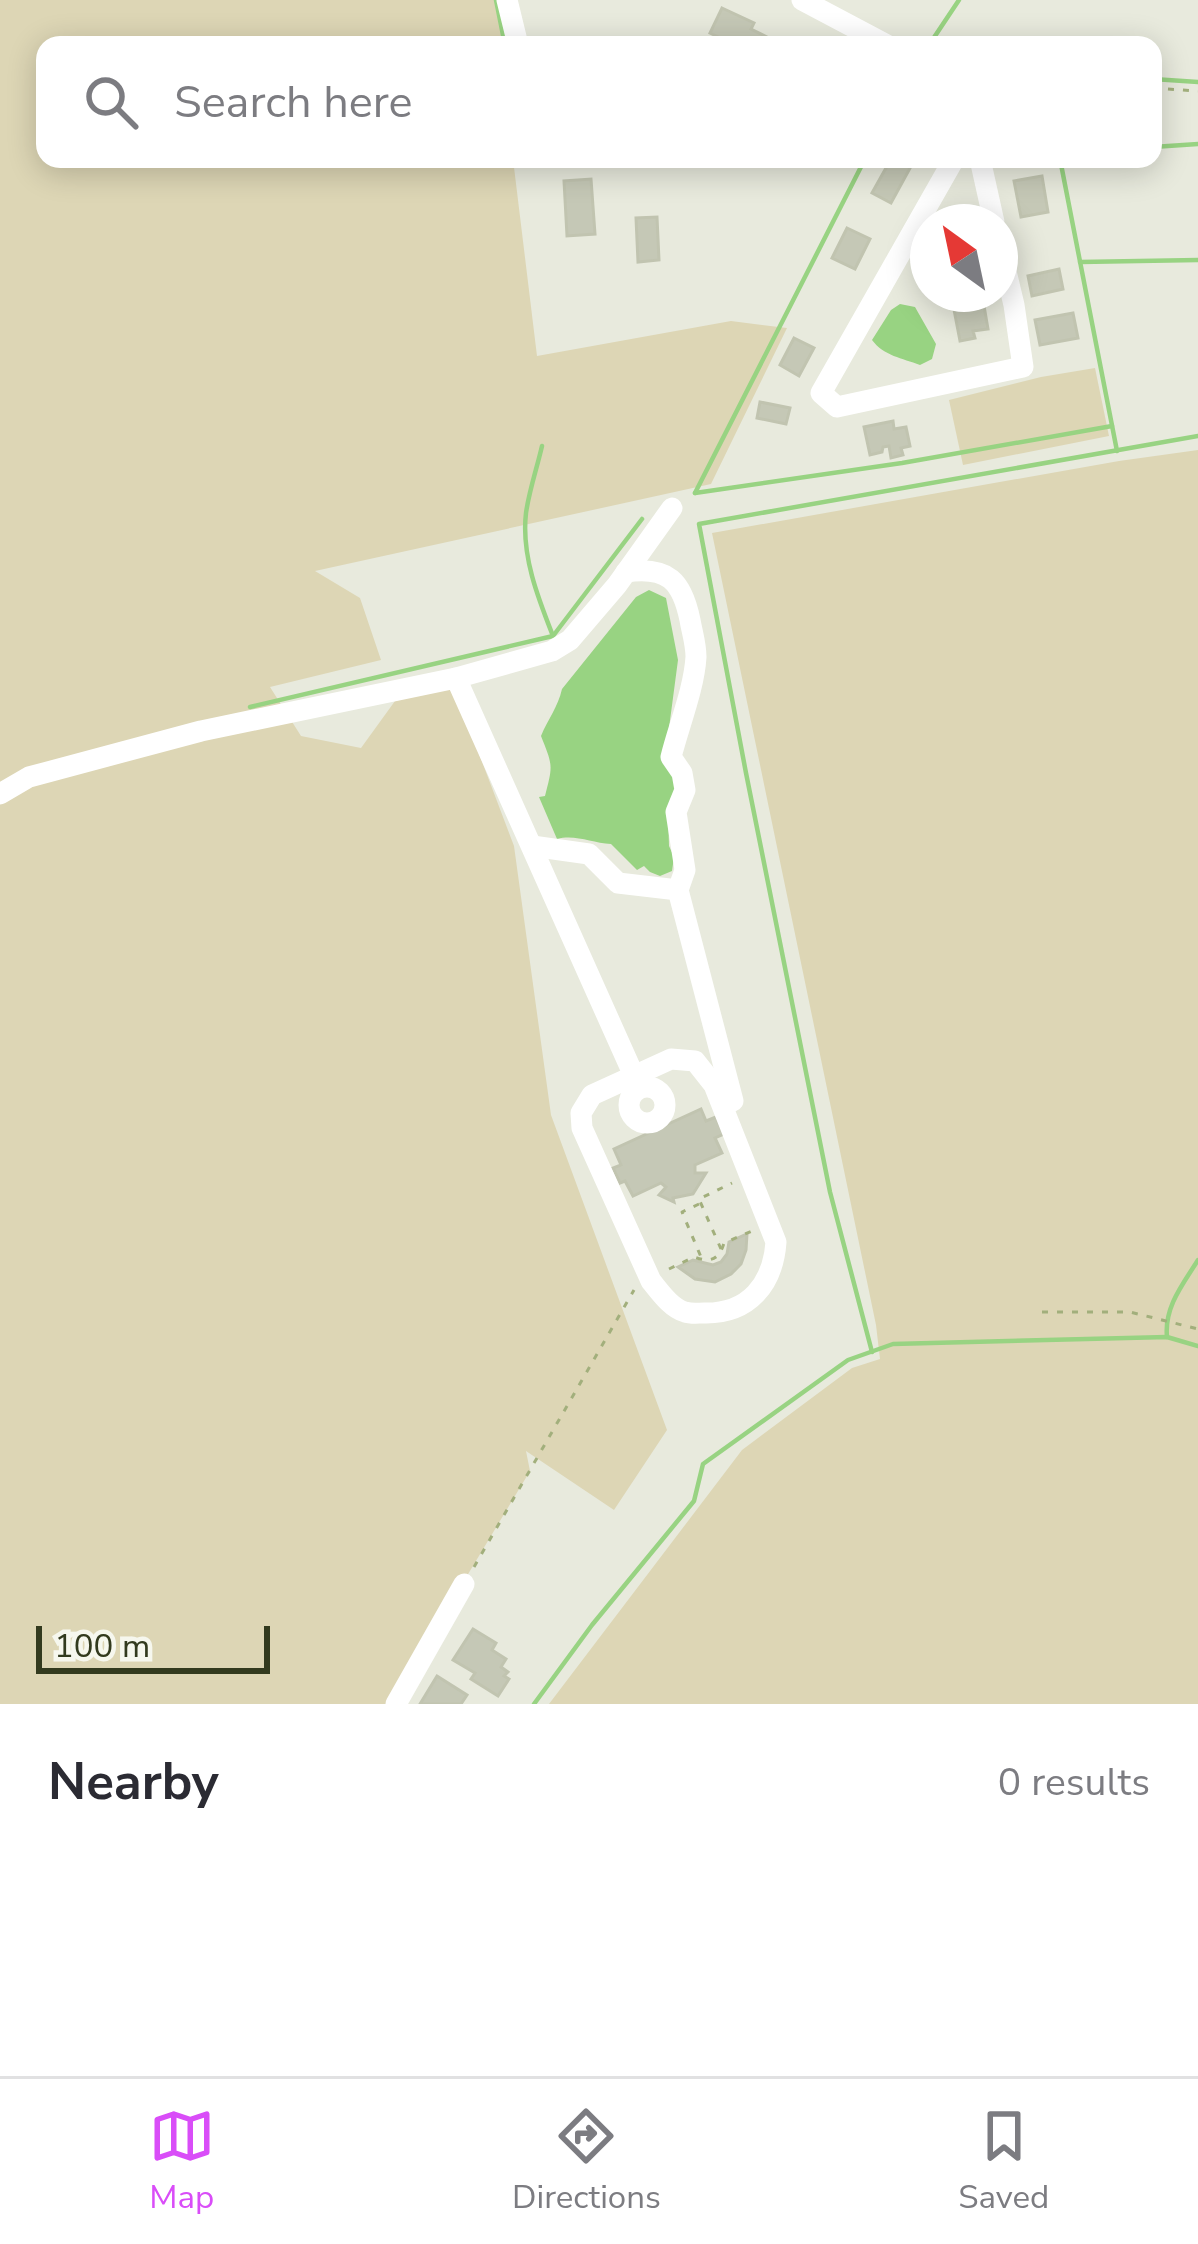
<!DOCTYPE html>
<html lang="en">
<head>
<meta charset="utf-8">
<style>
	body { margin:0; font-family:"Nunito Sans",sans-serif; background:#f2f2f3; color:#2b2b33 }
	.compass { position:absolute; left:910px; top:204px; width:108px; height:108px; border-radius:50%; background:#fff; box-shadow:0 6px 30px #0003; rotate:327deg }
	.scale { position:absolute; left:36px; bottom:30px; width:234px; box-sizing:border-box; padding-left:12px; border:6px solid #323a1e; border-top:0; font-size:33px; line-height:42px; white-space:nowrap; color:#323a1e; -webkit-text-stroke:9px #f6f7ee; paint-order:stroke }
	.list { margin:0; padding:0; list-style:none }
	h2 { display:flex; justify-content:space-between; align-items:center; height:156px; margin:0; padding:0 48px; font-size:51px }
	h2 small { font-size:39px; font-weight:400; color:#7c7c81 }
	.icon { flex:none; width:66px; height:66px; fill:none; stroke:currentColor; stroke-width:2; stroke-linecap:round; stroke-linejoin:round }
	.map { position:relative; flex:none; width:1198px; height:1704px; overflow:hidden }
	.search { position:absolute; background:#fff; box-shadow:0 6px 30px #0003; left:36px; right:36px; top:36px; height:132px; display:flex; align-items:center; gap:30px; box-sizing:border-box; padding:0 42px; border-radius:24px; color:#7c7c81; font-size:45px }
	.sheet { height:372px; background:#fff }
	nav { display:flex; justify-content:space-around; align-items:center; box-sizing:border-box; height:168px; border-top:3px solid #e1e1e2; background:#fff; font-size:33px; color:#7c7c81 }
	nav a { display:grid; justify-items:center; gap:6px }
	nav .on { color:#d94df8 }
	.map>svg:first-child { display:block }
	.green { fill:#ddd6b5 }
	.water { fill:#98d382 }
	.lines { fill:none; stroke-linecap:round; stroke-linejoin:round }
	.stream { stroke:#98d382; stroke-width:4.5 }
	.building { fill:#c5c8b6; stroke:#c1c4b0; stroke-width:3 }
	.path { stroke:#a2af7c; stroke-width:3; stroke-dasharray:6 9; stroke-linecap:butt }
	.minor { stroke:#fff; stroke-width:21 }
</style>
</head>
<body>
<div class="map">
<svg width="1198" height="1704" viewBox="0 0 1198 1704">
	<rect width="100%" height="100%" fill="#e8eadd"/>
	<g class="green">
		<path d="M0 0H500L511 45H45V159H513L537 356 731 321 787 328 711 484 315 571 360 598 381 660 270 687 301 736 361 748 395 701 453 685 514 846 551 1115 667 1430 614 1510 526 1451 530 1471 390 1704H0Z"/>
		<path d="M1095 368 1109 436 963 465 949 400 1041 377Z"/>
		<path d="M1198 450V1704H549L742 1450 852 1368 880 1359 876 1325 712 533 1119 461Z"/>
	</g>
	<g class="water">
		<path d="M900 304 915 307 936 344 932 359 920 365C902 358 884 356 872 340L891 310Z"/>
		<path d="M649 590 666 598 678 660 669 728 680 789 668 811 669 846 674 857 672 871 660 876 650 872 644 866 637 870 611 844C592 843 575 834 557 839L539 797 545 796C553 765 553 766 541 736 548 719 558 707 562 689L636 597Z"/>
	</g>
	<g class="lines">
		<g class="stream">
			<path d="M496 0 505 45"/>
			<path d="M929 45 959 0"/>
			<path d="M1153 79 1198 82"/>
			<path d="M1153 147 1198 144"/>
			<path d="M1060 159 1117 451"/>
			<path d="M1080 262 1198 260"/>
			<path d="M542 446C537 468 529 491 526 513 521 555 538 598 553 636"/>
			<path d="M695 493 902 463 1112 426"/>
			<path d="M695 493 865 159"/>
			<path d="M250 707 553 636 642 519"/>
			<path d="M1167 1337C1164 1307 1183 1284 1198 1260"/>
			<path d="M872 1352 830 1192 746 773 699 524 1198 436"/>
			<path d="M534 1704 592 1625 694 1501 703 1464 848 1360 893 1344 1167 1337 1198 1346"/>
		</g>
	</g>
	<g class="building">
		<path d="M722 8 754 23 751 29 767 37 762 45H735L710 33Z"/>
		<path d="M891 159H915L891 203 872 193Z"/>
		<path d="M1042 176 1048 212 1021 217 1014 181Z"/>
		<path d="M591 179 595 234 567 236 564 181Z"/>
		<path d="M657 217 659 260 638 262 636 218Z"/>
		<path d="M847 228 870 239 855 269 832 258Z"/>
		<path d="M1059 269 1063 289 1032 296 1028 276Z"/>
		<path d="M951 294H982L988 329 973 331 975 338 960 341Z"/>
		<path d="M1073 313 1078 338 1040 345 1035 320Z"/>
		<path d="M794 338 814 348 799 376 780 365Z"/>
		<path d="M760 402 790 408 786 424 757 418Z"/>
		<path d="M893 421 894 429 906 427 910 446 901 448 903 455 891 458 889 446 883 447 882 452 870 455 864 427Z"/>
		<path d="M701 1109 706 1121 716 1117 724 1134 715 1138 722 1153 695 1165V1173H706L693 1194 673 1198 674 1202 659 1195 666 1187 661 1183 633 1196 625 1181 620 1183 613 1168 621 1165 614 1149Z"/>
		<path d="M747 1234 746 1250 741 1264 731 1274 715 1282 695 1279 678 1267 693 1260 713 1265 721 1262 727 1254 729 1242Z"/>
		<path d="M473 1629 496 1643 492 1650 506 1659 501 1667 508 1672 504 1676 509 1679 498 1696 471 1679 475 1673 453 1660Z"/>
		<path d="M437 1676 467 1695 461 1704H420Z"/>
	</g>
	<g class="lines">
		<g class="path">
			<path d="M1153 88 1198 91"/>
			<path d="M699 1204 682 1212 701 1257"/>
			<path d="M721 1249 699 1199 732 1183"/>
			<path d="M669 1269 694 1257C710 1263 719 1260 724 1243L752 1231"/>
			<path d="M1042 1312H1130L1198 1329"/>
			<path d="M474 1567 634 1290"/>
		</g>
		<g class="minor">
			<path d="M507 0 518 45"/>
			<path d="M802 0 887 45"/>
			<path d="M954 159 821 393 837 407 1023 367 1014 305 1000 246"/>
			<path d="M980 159 994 222"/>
			<path d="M626 572C668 566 682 581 690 620 692 632 696 644 696 657 694 689 679 725 671 757L682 773 685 790 676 812 685 870 678 890"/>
			<path d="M456 678 639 1087"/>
			<path d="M0 794 29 777 201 731 456 678 552 651 570 640 617 585 672 508"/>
			<path d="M532 846 589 854 618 883 678 890 733 1101"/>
			<path d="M671 1059 695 1061 714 1085 776 1242C773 1284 749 1314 704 1313 698 1313 691 1314 685 1312 671 1308 660 1292 651 1281L582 1128 581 1113 592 1095Z"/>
			<circle cx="647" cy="1105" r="18"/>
			<path d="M396 1704 464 1584"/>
		</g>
	</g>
</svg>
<svg class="compass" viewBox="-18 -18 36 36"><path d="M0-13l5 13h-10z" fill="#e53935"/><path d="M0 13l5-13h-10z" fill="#7c7c81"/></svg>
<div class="scale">100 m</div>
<div class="search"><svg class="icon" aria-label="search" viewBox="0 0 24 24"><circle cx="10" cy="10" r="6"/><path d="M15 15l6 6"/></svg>Search here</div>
</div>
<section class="sheet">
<h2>Nearby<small>0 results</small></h2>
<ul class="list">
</ul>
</section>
<nav>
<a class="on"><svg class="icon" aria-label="map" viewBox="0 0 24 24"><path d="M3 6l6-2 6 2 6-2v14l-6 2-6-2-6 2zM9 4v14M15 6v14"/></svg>Map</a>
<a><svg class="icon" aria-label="directions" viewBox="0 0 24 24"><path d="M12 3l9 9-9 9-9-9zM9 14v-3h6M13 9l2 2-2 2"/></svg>Directions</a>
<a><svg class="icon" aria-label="saved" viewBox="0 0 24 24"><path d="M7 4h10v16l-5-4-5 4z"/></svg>Saved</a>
</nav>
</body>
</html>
